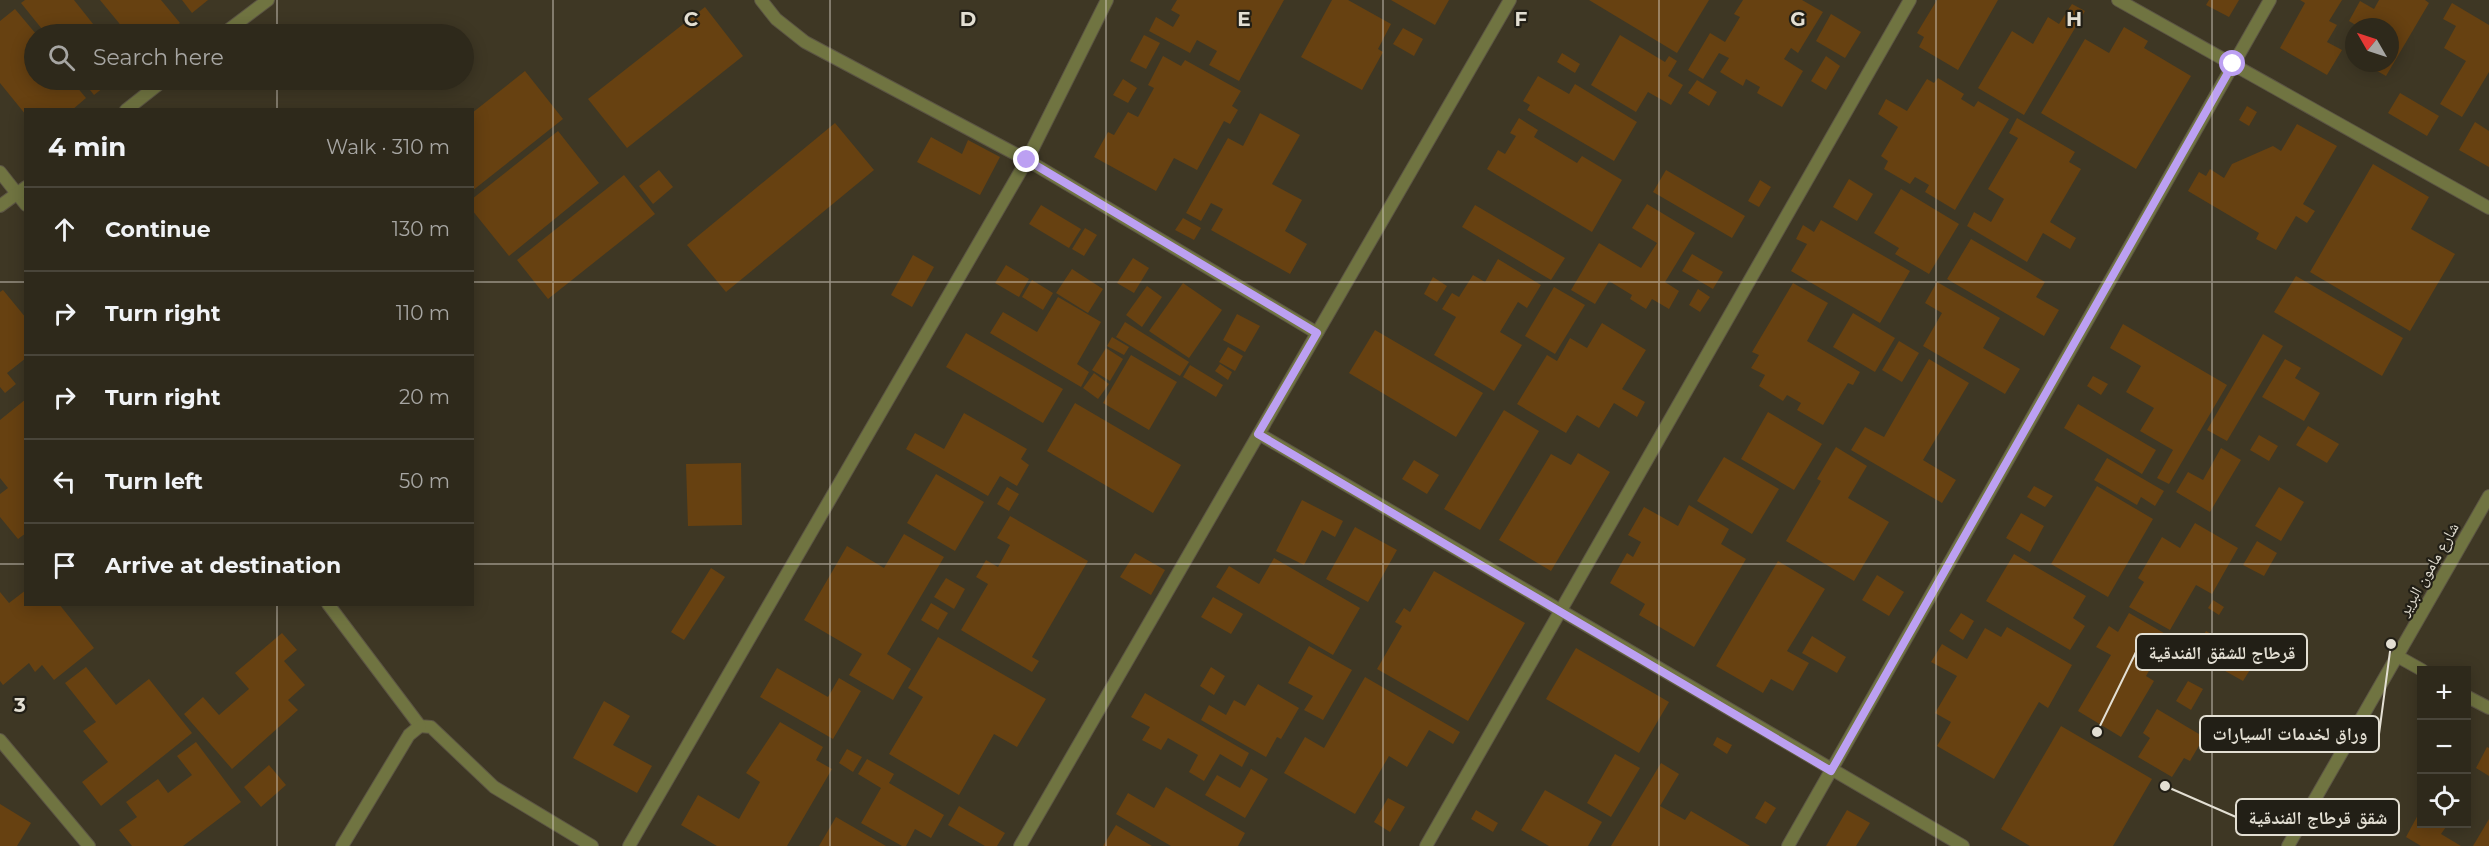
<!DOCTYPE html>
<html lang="en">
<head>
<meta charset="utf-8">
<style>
	body { margin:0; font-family:Montserrat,"Noto Naskh Arabic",sans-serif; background:#3a3528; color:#f1f3f6 }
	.controls { position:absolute; right:18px; bottom:18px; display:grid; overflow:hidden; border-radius:0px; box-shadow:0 3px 15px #0003 }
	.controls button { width:54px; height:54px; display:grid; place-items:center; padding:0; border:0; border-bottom:2px solid #49453a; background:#2e291b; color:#f1f3f6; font:30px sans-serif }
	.compass { position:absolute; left:2345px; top:18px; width:54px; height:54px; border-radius:50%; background:#2e291b; box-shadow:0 3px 15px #0003; rotate:309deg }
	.stop { position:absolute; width:18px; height:18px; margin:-14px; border:4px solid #bca0f2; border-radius:50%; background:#fff }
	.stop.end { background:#bca0f2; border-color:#fff; box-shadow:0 2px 6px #0008 }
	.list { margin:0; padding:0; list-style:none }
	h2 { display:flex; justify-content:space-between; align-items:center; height:78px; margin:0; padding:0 24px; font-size:26px }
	h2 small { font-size:20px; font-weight:400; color:#a7a6a3 }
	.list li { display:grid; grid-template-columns:39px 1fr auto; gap:18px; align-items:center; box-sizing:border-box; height:84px; padding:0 24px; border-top:2px solid #49453a }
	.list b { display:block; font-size:22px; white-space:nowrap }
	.list em { font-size:20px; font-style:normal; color:#a7a6a3 }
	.icon { flex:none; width:33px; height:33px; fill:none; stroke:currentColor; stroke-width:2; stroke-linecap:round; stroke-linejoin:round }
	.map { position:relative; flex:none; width:2489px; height:846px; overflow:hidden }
	.search { position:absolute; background:#2e291b; box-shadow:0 3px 15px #0003; left:24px; top:24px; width:450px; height:66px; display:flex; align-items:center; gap:15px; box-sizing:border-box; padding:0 21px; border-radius:33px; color:#a7a6a3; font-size:22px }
	.panel { position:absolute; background:#2e291b; box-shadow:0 3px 15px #0003; left:24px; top:108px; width:450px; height:498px; border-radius:0px }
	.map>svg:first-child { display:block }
	.building { fill:#674111 }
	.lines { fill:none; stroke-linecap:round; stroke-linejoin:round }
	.minor-casing { stroke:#5c5544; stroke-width:14 }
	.tertiary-casing { stroke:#5c5544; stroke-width:14 }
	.minor { stroke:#707441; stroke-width:12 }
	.tertiary { stroke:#707441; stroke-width:12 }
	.route { stroke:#bca0f2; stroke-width:8 }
	.grid { fill:none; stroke:#e3dfd3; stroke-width:1.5; stroke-opacity:0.55 }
	.labels { text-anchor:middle; stroke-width:4.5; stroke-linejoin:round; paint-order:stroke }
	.street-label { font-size:16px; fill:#e3dfd3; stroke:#221f16 }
	.grid-label { font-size:20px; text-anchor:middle; font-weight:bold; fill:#e3dfd3; stroke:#221f16; stroke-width:4.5; stroke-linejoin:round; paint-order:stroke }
	.leader { fill:none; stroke:#e3dfd3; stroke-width:2 }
	.callout-dot { fill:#e3dfd3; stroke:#221f16; stroke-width:2 }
	.callout { fill:#221f16; stroke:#e3dfd3; stroke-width:2 }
	.callout-label { font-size:18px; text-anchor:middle; font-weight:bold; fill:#e3dfd3 }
</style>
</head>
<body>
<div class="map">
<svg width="2489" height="846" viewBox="0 0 2489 846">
	<rect width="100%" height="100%" fill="#3e3724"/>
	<g class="building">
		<path d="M25 0H74L101 34H46L21 3Z"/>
		<path d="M100 0H161L180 23 165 34H128Z"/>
		<path d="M182 0H208L192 13Z"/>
		<path d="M1177 0H1284L1239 81 1209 65 1217 51 1197 40 1190 53 1149 31 1156 17 1173 27 1180 15 1171 10Z"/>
		<path d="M1332 0H1348L1391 24 1378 49 1383 52 1362 90 1301 57Z"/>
		<path d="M1391 0H1449L1435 25Z"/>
		<path d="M1589 0H1709L1677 53Z"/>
		<path d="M1743 0H1802L1823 12 1798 53 1791 48 1784 59 1803 71 1782 107 1757 93 1760 87 1746 79 1743 86 1720 72 1729 58 1719 53 1703 79 1688 70 1710 33 1725 42 1740 17 1734 14Z"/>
		<path d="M1937 0H1998L1958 70 1919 47 1924 37 1917 33Z"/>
		<path d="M2209 0H2239L2229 17 2206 5Z"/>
		<path d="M2300 0H2342L2329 21 2337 25 2327 42 2342 50 2327 75 2280 48 2305 3Z"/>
		<path d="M2379 0H2425L2429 3 2386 76 2363 63H2390V27H2359L2349 21 2360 1 2374 9Z"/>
		<path d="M2452 3 2489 25V72L2462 117 2440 104 2466 61 2444 48 2456 26 2443 19Z"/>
		<path d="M2072 4 2085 11 2024 115 1978 88 2012 31 2033 44 2048 17 2059 24Z"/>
		<path d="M705 7 743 56 627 148 588 99Z"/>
		<path d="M15 9 36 34 34 80H71L86 98 72 110H26V115L0 83V21Z"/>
		<path d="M1831 14 1861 32 1845 58 1816 41Z"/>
		<path d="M2124 27 2148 41 2144 48 2191 76 2136 169 2041 113 2085 39 2109 53Z"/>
		<path d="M1403 28 1423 39 1414 56 1393 44Z"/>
		<path d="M1144 35 1160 43 1146 69 1130 61Z"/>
		<path d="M1620 35 1665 62 1669 56 1677 61 1668 76 1683 85 1671 105 1648 92 1636 112 1591 85Z"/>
		<path d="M1562 53 1580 64 1575 73 1557 62Z"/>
		<path d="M1163 56 1181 66 1185 60 1241 91 1232 106 1238 110 1230 124 1224 121 1197 170 1174 158 1156 191 1094 157 1108 132 1114 135 1128 112 1138 117 1154 88 1148 85Z"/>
		<path d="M1826 56 1840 66 1826 90 1811 81Z"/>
		<path d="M525 71 563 119 472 191V113Z"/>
		<path d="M1538 76 1569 94 1575 84 1637 122 1614 161 1527 110 1530 105 1523 101Z"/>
		<path d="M1938 78 1964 94 1961 99 1974 107 1978 101 2009 119 1955 210 1925 192 1929 185 1915 177 1910 184 1884 169 1888 161 1881 156 1898 127 1878 114 1886 99 1907 111 1927 79 1934 83Z"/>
		<path d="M1123 79 1137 88 1128 103 1113 95Z"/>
		<path d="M82 80H113L94 95Z"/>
		<path d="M1697 80 1717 92 1709 106 1688 93Z"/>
		<path d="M2400 93 2439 116 2427 136 2388 113Z"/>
		<path d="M2247 106 2257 112 2249 126 2239 120Z"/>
		<path d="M1260 113 1300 135 1272 184 1302 200 1285 231 1307 244 1290 274 1211 230 1223 209 1211 203 1201 221 1186 213 1228 138 1243 146Z"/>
		<path d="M1519 118 1538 130 1534 137 1577 163 1582 156 1622 180 1592 232 1487 169 1498 150 1505 154 1516 136 1510 133Z"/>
		<path d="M2017 118 2075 152 2069 162 2081 169 2050 222 2076 238 2070 249 2043 233 2027 262 1967 226 1974 212 1991 222 2004 199 1988 189 2018 138 2009 133Z"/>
		<path d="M2475 122 2489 131V167L2459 150Z"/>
		<path d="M835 123 874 170 726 292 687 245Z"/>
		<path d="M2297 124 2337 146 2303 204 2315 211 2307 223 2296 216 2276 250 2256 239 2259 233 2188 191 2199 172 2206 176 2210 169 2224 178 2232 164 2273 146 2281 151Z"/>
		<path d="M558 131 599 183 509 256 472 210V199Z"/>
		<path d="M931 137 962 154 968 140 1000 157 980 195 917 162Z"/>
		<path d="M2373 164 2429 197 2411 229 2455 254 2410 331 2310 272Z"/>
		<path d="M659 170 673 187 653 204 639 186Z"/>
		<path d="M1666 170 1745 216 1732 238 1653 192Z"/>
		<path d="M624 175 655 214 548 299 517 260Z"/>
		<path d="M1849 179 1873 194 1857 221 1833 207Z"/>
		<path d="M1760 180 1771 187 1759 207 1748 201Z"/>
		<path d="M1901 189 1959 224 1929 274 1895 254 1899 248 1874 233Z"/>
		<path d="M1647 204 1695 233 1665 282 1679 291 1669 309 1652 299 1646 309 1630 299 1632 295 1609 281 1595 304 1571 290 1599 243 1641 268 1657 243 1632 228Z"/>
		<path d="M1041 205 1081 229 1069 248 1029 224Z"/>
		<path d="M1475 205 1565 258 1551 280 1462 227Z"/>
		<path d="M1183 218 1201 228 1194 240 1175 230Z"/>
		<path d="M1821 220 1910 271 1880 323 1791 271 1807 244 1796 239 1803 225 1814 232Z"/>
		<path d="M1085 228 1097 235 1084 256 1072 249Z"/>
		<path d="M1971 239 2045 282 2036 297 2059 310 2044 336 1947 279Z"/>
		<path d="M1692 254 1723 272 1713 289 1682 271Z"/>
		<path d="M913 255 934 267 912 307 891 295Z"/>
		<path d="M1133 258 1149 268 1134 293 1117 283Z"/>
		<path d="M1498 259 1541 285 1527 308 1518 302 1500 332 1522 345 1494 391 1434 355 1456 317 1442 309 1452 293 1459 297 1473 275 1485 282Z"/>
		<path d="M1006 265 1029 279 1019 297 995 283Z"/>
		<path d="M1072 269 1103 289 1088 313 1056 293Z"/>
		<path d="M2296 276 2403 338 2382 376 2274 312Z"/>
		<path d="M1433 277 1447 286 1437 302 1424 294Z"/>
		<path d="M1032 280 1053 293 1043 310 1022 297Z"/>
		<path d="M1937 282 2000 318 1983 348 2020 369 2005 394 1923 346 1942 313 1925 303Z"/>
		<path d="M1183 283 1222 310 1189 358 1149 331Z"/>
		<path d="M1793 283 1828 303 1807 341 1860 372 1853 385 1848 383 1823 425 1797 410 1801 403 1787 395 1783 401 1759 386 1765 375 1751 368 1759 355 1752 352Z"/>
		<path d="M1147 286 1162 297 1142 327 1126 315Z"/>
		<path d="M1554 287 1585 305 1555 354 1525 336Z"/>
		<path d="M1698 289 1710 297 1700 312 1689 305Z"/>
		<path d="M3 290 26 318V358L7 373 16 384 5 393 0 387V292Z"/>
		<path d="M1058 297 1101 322 1077 364 1089 372 1081 387 990 333 1003 312 1037 332Z"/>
		<path d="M1853 313 1895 338 1875 372 1833 347Z"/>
		<path d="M1237 314 1260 326 1245 352 1223 340Z"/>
		<path d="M1125 322 1189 362 1180 376 1116 337Z"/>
		<path d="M1602 323 1646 350 1622 389 1645 402 1637 417 1614 403 1599 428 1577 415 1566 433 1517 404 1547 355 1557 361 1570 338 1587 348Z"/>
		<path d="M2123 324 2227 385 2169 484 2157 478 2173 450 2140 431 2154 408 2126 392 2141 366 2110 348Z"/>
		<path d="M1375 330 1483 393 1456 437 1349 373Z"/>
		<path d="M966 333 1063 389 1043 423 946 367Z"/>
		<path d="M2263 334 2283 346 2227 441 2207 430Z"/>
		<path d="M1112 337 1129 347 1124 355 1107 346Z"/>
		<path d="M1899 341 1919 353 1902 382 1882 370Z"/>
		<path d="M1228 347 1243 356 1235 371 1219 362Z"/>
		<path d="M1106 348 1123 359 1110 381 1092 370Z"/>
		<path d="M1131 355 1177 382 1149 430 1103 403Z"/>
		<path d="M1929 359 1969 383 1923 460 1956 480 1942 503 1851 450 1865 427 1884 437Z"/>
		<path d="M2285 359 2301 368 2295 378 2320 393 2304 421 2262 397Z"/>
		<path d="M1220 364 1232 372 1228 380 1215 371Z"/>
		<path d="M1190 365 1223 385 1216 397 1183 377Z"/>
		<path d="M1094 373 1109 384 1098 399 1083 388Z"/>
		<path d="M2093 376 2108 384 2101 395 2087 386Z"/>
		<path d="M26 399V533L18 539 0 517V494L8 488 0 478V420Z"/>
		<path d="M1075 403 1181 465 1153 513 1047 451Z"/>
		<path d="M2078 404 2156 450 2142 474 2064 428Z"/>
		<path d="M1504 410 1539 431 1480 530 1444 509Z"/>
		<path d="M1768 412 1822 444 1794 490 1741 459Z"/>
		<path d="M964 413 1027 449 1021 459 1029 465 1017 486 1000 476 988 496 906 449 915 433 944 449Z"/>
		<path d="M2308 426 2339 444 2327 463 2296 445Z"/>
		<path d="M2259 435 2278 446 2269 461 2250 450Z"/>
		<path d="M1836 447 1867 466 1848 498 1889 522 1854 581 1786 541 1821 481 1817 479Z"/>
		<path d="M2221 448 2241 460 2210 512 2176 492 2188 472 2203 480Z"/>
		<path d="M1578 453 1610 472 1551 571 1499 540 1551 454 1571 465Z"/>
		<path d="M1724 457 1779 489 1752 534 1697 501Z"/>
		<path d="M2107 458 2164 491 2155 506 2141 497 2137 505 2094 480Z"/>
		<path d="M1414 460 1439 475 1427 494 1402 479Z"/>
		<path d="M741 463 742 525 688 526 686 464Z"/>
		<path d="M936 474 984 502 955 551 907 523Z"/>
		<path d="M2034 486 2053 496 2045 507 2027 497Z"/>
		<path d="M2097 486 2153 519 2108 597 2051 564Z"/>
		<path d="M1007 487 1019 494 1009 511 997 504Z"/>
		<path d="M2279 487 2304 502 2281 541 2255 526Z"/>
		<path d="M1302 500 1343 521 1335 537 1322 530 1304 565 1276 551Z"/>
		<path d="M1689 505 1729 529 1721 544 1746 559 1694 647 1639 615 1645 604 1610 583 1627 553 1633 557 1641 542 1628 535 1644 507 1678 526Z"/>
		<path d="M2021 513 2044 526 2030 552 2006 538Z"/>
		<path d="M1010 516 1088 561 1032 657 1039 661 1032 672 961 630 988 584 976 577 986 560 998 567 1010 545 997 538Z"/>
		<path d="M2195 523 2238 548 2212 594 2196 585 2170 630 2129 607 2144 582 2138 578 2162 537 2180 548Z"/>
		<path d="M1355 527 1397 550 1368 602 1326 579Z"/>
		<path d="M904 534 944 557 887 654 911 669 893 700 849 675 862 654 804 620 847 546 884 568Z"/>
		<path d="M2257 541 2277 553 2264 576 2243 565Z"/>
		<path d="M1135 553 1165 570 1151 595 1120 577Z"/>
		<path d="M2014 554 2086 596 2073 618 2085 626 2070 650 1986 601Z"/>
		<path d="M1274 558 1360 608 1333 655 1216 587 1229 566 1259 584Z"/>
		<path d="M1778 561 1825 589 1787 651 1809 663 1793 691 1771 679 1763 693 1716 666Z"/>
		<path d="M711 568 725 577 684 640 671 632Z"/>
		<path d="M1434 571 1525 623 1468 721 1377 669 1402 626 1395 622 1404 608 1410 612Z"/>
		<path d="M1877 575 1904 592 1889 616 1862 600Z"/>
		<path d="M946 578 965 589 954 609 934 597Z"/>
		<path d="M26 590V604H59L94 648 54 680 42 665 35 672 29 663 3 685 0 681V592L9 603Z"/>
		<path d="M1213 597 1243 614 1231 634 1201 617Z"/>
		<path d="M2213 600 2224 607 2219 615 2208 608Z"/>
		<path d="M931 603 948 613 938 630 921 620Z"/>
		<path d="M1961 613 1974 621 1963 640 1949 631Z"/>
		<path d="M2129 613 2169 636 2146 676 2154 681 2121 737 2078 711 2111 655 2096 647 2109 626 2118 632Z"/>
		<path d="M2007 627 2072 665 2048 708 2039 702 1994 779 1937 746 1951 722 1935 713 1957 676 1931 662 1942 644 1967 659 1985 628 2001 637Z"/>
		<path d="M2206 631 2256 660 2243 681 2218 667 2221 662 2196 648Z"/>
		<path d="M282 633 297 650 284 661 305 685 288 700 298 710 232 769 184 714 203 697 219 715 249 689 235 673Z"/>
		<path d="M1812 636 1846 657 1837 673 1802 653Z"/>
		<path d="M938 637 1046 699 1017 747 994 734 959 795 889 754 923 697 908 688Z"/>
		<path d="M1309 646 1352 670 1323 720 1304 710 1313 696 1288 683Z"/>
		<path d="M1576 648 1669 702 1639 753 1546 699Z"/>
		<path d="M86 667 116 705 149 679 192 733 101 806 82 782 108 762 83 731 96 722 65 683Z"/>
		<path d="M1211 667 1225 676 1214 695 1200 686Z"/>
		<path d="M777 668 828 697 839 678 861 691 833 739 760 697Z"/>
		<path d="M1365 677 1460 732 1453 744 1429 730 1407 767 1389 756 1355 814 1284 773 1305 737 1324 748Z"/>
		<path d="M2188 681 2203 689 2191 710 2176 701Z"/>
		<path d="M1258 684 1299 708 1281 739 1277 737 1266 757 1201 720 1209 705 1226 715 1234 700 1245 706Z"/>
		<path d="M1145 693 1249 753 1242 767 1220 754 1204 781 1189 772 1198 755 1168 738 1161 750 1142 740 1150 727 1131 717Z"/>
		<path d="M604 701 630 716 613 745 652 766 637 793 573 758Z"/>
		<path d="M2157 709 2204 737 2190 761 2184 758 2172 777 2138 757 2150 738 2143 733Z"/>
		<path d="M780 722 823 747 816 760 832 769 787 846H717L681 825 698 795 739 819 760 782 746 773Z"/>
		<path d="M2061 726 2152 779 2113 846H2030L2001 829Z"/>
		<path d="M1717 737 1732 745 1727 754 1713 745Z"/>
		<path d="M196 742 241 802 183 846H132L119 830 137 817 126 802 158 779 168 793 192 775 177 756Z"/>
		<path d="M2487 747 2489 748V776L2476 768Z"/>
		<path d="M847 749 862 757 853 772 839 763Z"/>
		<path d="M1615 754 1640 768 1611 817 1587 803Z"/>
		<path d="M867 759 894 774 889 783 944 815 931 838 915 829 906 846H902L861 823 881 788 858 774Z"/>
		<path d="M1661 763 1679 774 1660 806 1685 820 1691 811 1750 846H1611Z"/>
		<path d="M269 765 286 785 261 807 244 787Z"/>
		<path d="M1251 769 1268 779 1245 818 1205 795 1217 775 1240 788Z"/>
		<path d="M1166 787 1245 833 1238 846H1171L1116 814 1128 793 1154 808Z"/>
		<path d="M1545 790 1602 822 1588 846H1549L1521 830Z"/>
		<path d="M1388 798 1405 807 1390 832 1374 822Z"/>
		<path d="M1765 801 1776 808 1766 824 1755 818Z"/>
		<path d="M0 804 31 823 17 846H0Z"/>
		<path d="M959 806 1005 833 997 846H985L948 825Z"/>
		<path d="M1476 810 1498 823 1493 832 1471 819Z"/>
		<path d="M1847 810 1870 823 1856 846H1826Z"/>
		<path d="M2419 813 2422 815V824H2448L2441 834 2461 846H2421L2406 837Z"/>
		<path d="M836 817 886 846H819Z"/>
		<path d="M2489 819V846H2473Z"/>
		<path d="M1116 825 1152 846H1103Z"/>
	</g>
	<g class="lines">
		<g class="minor-casing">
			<g id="minor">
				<path d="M761 0 776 19 805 42 1027 160 1317 333"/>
				<path d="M2118 0 2489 208"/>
				<path d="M223 34 268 0"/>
				<path d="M126 110 164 80"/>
				<path d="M0 172 26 205"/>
				<path d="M0 206 26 187"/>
				<path d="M1259 434 1963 846"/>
				<path d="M328 604 420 726 431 727 494 787 592 846"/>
				<path d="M2397 656 2422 670"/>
				<path d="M2466 696 2489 708"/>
				<path d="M0 740 89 846"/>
				<path d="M342 846 409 735 420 726"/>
				<path d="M629 846 1027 160 1107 0"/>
				<path d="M1020 846 1510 0"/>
				<path d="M1426 846 1910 0"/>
				<path d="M1788 846 2270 0"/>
			</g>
		</g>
		<g class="tertiary-casing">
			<path id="tertiary" d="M2288 846 2489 496"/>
		</g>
		<use href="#minor" class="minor"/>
		<use href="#tertiary" class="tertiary"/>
	</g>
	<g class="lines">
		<path class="route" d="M1027 160 1317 333 1258 434 1831 771 2233 64"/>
	</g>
	<path class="grid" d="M277 0V34M553 0V846M830 0V846M1106 0V846M1383 0V846M1659 0V846M1936 0V846M2212 0V846M277 80V110M0 282H26M472 282H2489M0 564H26M472 564H2489M277 604V846"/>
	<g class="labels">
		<g class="street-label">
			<text transform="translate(2428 569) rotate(-60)" y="6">شارع مامون البرير</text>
		</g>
	</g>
	<g class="grid-label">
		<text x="691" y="26">C</text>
		<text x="968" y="26">D</text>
		<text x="1244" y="26">E</text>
		<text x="1521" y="26">F</text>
		<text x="1798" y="26">G</text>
		<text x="2074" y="26">H</text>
		<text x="20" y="712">3</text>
	</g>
	<path class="leader" d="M2097 732L2136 652M2391 644L2379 734M2165 786L2236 817"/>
	<g class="callout-dot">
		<circle cx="2097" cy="732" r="6"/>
		<circle cx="2391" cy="644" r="6"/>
		<circle cx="2165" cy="786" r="6"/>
	</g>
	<g class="callout">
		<rect x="2136" y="634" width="171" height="36" rx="6"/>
		<rect x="2200" y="716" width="179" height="36" rx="6"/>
		<rect x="2236" y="799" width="163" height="36" rx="6"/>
	</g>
	<g class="callout-label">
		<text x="2222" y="659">قرطاج للشقق الفندقية</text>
		<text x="2290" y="740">وراق لخدمات السيارات</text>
		<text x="2318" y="824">شقق قرطاج الفندقية</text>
	</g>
</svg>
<div class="controls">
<button>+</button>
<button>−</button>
<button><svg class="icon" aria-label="locate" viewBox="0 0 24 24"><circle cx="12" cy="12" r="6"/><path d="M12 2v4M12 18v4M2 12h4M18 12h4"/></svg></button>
</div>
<svg class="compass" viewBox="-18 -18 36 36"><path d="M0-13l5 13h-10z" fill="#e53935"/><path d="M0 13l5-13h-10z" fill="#a7a6a3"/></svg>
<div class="stop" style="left:2233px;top:64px"></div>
<div class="stop end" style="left:1027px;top:160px"></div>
<div class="search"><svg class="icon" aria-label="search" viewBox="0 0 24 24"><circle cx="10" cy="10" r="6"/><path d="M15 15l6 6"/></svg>Search here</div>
<section class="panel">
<h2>4 min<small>Walk · 310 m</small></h2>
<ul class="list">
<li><svg class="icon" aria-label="ahead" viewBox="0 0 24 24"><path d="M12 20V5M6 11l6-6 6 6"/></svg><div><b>Continue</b></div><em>130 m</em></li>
<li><svg class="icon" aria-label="right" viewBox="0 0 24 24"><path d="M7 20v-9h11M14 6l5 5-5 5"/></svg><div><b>Turn right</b></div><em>110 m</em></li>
<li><svg class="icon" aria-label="right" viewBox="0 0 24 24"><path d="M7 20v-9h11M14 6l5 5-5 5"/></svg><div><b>Turn right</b></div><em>20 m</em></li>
<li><svg class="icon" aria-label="left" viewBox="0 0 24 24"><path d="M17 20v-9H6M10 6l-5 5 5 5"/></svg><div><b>Turn left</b></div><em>50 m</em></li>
<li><svg class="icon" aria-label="arrive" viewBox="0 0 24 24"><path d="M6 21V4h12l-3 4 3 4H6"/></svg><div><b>Arrive at destination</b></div></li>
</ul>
</section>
</div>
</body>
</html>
